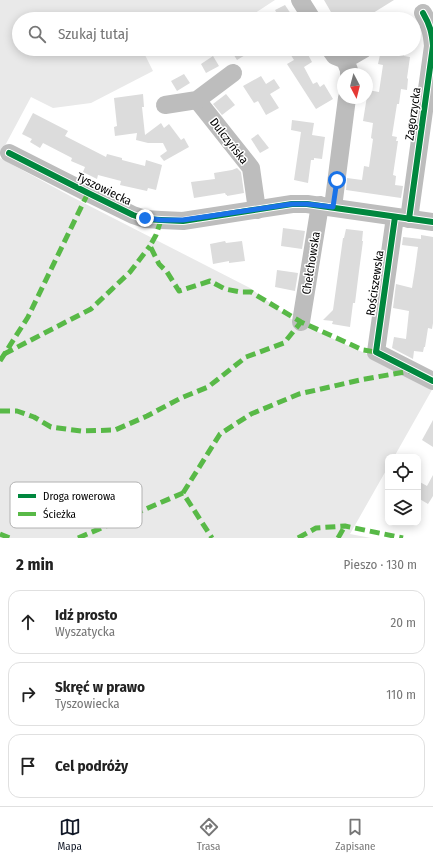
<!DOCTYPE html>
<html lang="pl">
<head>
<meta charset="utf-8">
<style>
	body { margin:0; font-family:"Fira Sans Condensed",sans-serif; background:#f6f6f6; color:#222 }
	.controls { position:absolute; right:12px; bottom:12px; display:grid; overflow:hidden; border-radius:8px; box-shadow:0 2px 10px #0003 }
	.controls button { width:36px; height:36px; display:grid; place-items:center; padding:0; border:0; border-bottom:1px solid #e0e0e0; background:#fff; color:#222; font:20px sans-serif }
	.compass { position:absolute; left:337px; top:68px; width:36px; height:36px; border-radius:50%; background:#fff; box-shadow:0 2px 10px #0003; rotate:173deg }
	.stop { position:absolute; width:12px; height:12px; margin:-9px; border:3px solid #1a73e8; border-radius:50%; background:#fff }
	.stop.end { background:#1a73e8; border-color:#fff; box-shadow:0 1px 4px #0008 }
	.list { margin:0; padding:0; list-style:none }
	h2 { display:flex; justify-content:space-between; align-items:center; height:52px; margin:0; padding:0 16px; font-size:17px }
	h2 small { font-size:13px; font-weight:400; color:#767676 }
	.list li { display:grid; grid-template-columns:26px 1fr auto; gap:12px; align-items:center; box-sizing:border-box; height:64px; margin:0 8px 8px; padding:0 8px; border:1px solid #e0e0e0; border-radius:12px }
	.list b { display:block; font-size:15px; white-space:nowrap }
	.list p { margin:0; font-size:13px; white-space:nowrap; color:#767676 }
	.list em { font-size:13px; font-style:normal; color:#767676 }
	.icon { flex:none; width:22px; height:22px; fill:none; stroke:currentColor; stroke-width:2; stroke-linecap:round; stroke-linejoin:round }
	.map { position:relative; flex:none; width:433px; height:538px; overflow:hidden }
	.search { position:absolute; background:#fff; box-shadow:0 2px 10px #0003; left:12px; right:12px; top:12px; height:44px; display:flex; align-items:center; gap:10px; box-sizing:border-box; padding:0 14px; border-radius:22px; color:#767676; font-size:15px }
	.sheet { height:268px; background:#fff }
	nav { display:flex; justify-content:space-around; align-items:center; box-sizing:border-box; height:56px; border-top:1px solid #e0e0e0; background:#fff; font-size:11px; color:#767676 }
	nav a { display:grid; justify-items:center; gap:2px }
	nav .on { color:#111827 }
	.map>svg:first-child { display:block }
	.green { fill:#e9e9e9 }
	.building { fill:#dcdcdc }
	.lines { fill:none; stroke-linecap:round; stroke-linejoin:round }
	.minor { stroke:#bdbdbd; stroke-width:18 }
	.quiet { stroke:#58b947; stroke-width:5; stroke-dasharray:10 5; stroke-linecap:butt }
	.cycleway-casing { stroke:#fff; stroke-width:8 }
	.cycleway { stroke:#00873e; stroke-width:6 }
	.route { stroke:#1a73e8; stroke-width:5 }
	.labels { text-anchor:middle; stroke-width:3; stroke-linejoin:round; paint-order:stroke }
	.street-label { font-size:12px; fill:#000; stroke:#fff }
	.key { fill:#fff; stroke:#b2b2b2; stroke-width:1 }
	.key-label { font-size:11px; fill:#000 }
</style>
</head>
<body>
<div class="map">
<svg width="433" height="538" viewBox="0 0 433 538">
	<rect width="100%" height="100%" fill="#fff"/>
	<g class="green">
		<path d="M0 0H275L246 19H19V49H142L153 71 91 103 53 108 31 97 0 155Z"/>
		<path d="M0 158 72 197 250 288 294 321 433 384V388L394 457H388V467L350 534 371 538H0Z"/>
	</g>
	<g class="building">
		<path d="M324 0H394L373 13 376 19H335Z"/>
		<path d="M285 5 291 14 282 19H280L275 10Z"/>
		<path d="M230 49H255L237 60Z"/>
		<path d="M287 49H305L312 62 304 67 313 84 317 82 320 87 324 84 333 99 316 109 287 64 294 60Z"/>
		<path d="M387 49H404V56L410 57 407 78 408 79 407 90 401 89 399 104H397L392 136 397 137 396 141H398L393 175 396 176 395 185 403 186 401 198 346 190 347 178 362 180 364 166 369 167 373 139 371 138 373 123 363 121 368 90 379 92 383 65 378 64 380 55H386Z"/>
		<path d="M213 56 219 66 206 73 201 64Z"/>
		<path d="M184 74 190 83 177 91 171 81Z"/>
		<path d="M261 76 266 84 274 79 280 88 270 94 279 108 266 115 258 101 254 103 243 86Z"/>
		<path d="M143 94 144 107H142L145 135 161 123 164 128 169 124 181 140 184 138 189 147 164 161 160 156 167 151 163 143H148L136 140 137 133 115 136 114 127 117 126 114 98Z"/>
		<path d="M226 94 235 105 222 115 213 104Z"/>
		<path d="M33 113 68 131 65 136 106 157 107 154 122 158V160L145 166 146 160 162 165 156 190 148 188 147 191 120 185 121 181 98 175 97 179 83 172 85 167 71 161 72 158 43 143 40 148 30 142 32 139 22 134Z"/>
		<path d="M292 120 314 123 312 135 325 137 322 159 314 158V160H311L308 183 294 180 301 132 291 130Z"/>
		<path d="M258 134 269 148 260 153 251 139Z"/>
		<path d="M237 168 241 172 244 193 227 196V195H226L225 193 194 198 191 182 215 179 214 173 232 170Z"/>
		<path d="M283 228 305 231 302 249 281 246Z"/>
		<path d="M346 229 363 231 362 241H363L359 271 355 303H353L350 327 332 324 333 321 323 320 333 310 343 238H344Z"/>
		<path d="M421 235 433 237V323L432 329 428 328 425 347H424L423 352 414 351 413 359 392 348 394 337 406 339 409 311 393 308 396 284 412 288 415 269 418 247 402 245 403 237 421 239Z"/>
		<path d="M225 241 226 243 242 241 245 261 229 263V261L213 264 210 244Z"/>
		<path d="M277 270 298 273 295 291 275 287Z"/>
		<path d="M433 420V447L422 440Z"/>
		<path d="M433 475V496L428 504 418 498V481L427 486Z"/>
	</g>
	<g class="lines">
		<g class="minor">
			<path d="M300 0 312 19"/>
			<path d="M330 49 335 56 345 60"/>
			<path d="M349 74V70L345 60 364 49"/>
			<path d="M197 100 251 168 257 210"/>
			<path d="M165 105 197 100 233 73"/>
			<path d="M9 153 88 193 133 215 145 219 161 220 183 221 292 204H307L433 222"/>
			<path d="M333 207 347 98"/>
			<path d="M395 217 376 352 433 381"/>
			<path d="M409 219 433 46C432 33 430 25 423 13"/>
			<path d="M301 322 320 205"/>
		</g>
		<g class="quiet">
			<path d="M161 220 156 235 150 246 159 264 167 272 179 291 210 281 225 289 241 292H251L301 322 363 350 376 352"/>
			<path d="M4 354 91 309 130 272 150 246"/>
			<path d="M0 361 28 317 88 193"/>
			<path d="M0 411H17L34 417 51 427 81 431 115 430 147 416 181 398 208 387 246 357 284 343 301 322"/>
			<path d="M183 493 220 434 251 414 299 394 360 380 410 371"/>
			<path d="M0 534 10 538"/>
			<path d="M78 538 183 493 212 538"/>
			<path d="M298 538 316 528 345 526 403 538"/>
			<path d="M338 538 345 526"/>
		</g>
		<g class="cycleway-casing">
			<g id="cycleway">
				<path d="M9 153 88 193 133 215 145 219 161 220 183 221 292 204H307L433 222"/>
				<path d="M395 217 376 352 433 381"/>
				<path d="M409 219 433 46C432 33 430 25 423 13"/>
			</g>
		</g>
		<use href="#cycleway" class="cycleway"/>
	</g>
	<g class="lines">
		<path class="route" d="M145 218 161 220H183L292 204H307L333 207 337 180"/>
	</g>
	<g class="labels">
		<g class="street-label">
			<text transform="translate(413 114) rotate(-82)" y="4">Zagorzycka</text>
			<text transform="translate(229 141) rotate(52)" y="4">Dulczyńska</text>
			<text transform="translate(104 189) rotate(26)" y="4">Tyszowiecka</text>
			<text transform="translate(311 263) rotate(-81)" y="4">Chełchowska</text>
			<text transform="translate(375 283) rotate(-82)" y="4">Rościszewska</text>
		</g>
	</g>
	<rect x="10" y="482" width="132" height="46" rx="6" class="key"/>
	<rect x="18" y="494" width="18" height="4" fill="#00873e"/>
	<rect x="18" y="512" width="18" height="4" fill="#58b947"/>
	<g class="key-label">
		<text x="43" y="500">Droga rowerowa</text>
		<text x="43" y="518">Ścieżka</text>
	</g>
</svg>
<div class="controls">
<button><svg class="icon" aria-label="locate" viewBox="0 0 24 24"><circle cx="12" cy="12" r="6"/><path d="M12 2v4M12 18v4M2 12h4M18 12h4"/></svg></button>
<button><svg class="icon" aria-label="layers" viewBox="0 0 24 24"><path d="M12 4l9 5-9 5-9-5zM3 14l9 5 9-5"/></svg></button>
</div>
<svg class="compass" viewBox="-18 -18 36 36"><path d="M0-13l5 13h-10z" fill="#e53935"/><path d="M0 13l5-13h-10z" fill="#767676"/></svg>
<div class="stop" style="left:337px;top:180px"></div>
<div class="stop end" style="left:145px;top:218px"></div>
<div class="search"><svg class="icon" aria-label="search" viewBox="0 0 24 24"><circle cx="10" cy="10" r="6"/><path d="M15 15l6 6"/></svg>Szukaj tutaj</div>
</div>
<section class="sheet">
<h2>2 min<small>Pieszo · 130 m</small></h2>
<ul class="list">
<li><svg class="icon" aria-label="ahead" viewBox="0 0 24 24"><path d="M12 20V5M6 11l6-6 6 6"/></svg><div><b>Idź prosto</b><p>Wyszatycka</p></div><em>20 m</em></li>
<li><svg class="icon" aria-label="right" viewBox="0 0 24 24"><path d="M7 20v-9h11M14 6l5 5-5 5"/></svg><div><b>Skręć w prawo</b><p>Tyszowiecka</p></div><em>110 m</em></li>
<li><svg class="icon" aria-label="arrive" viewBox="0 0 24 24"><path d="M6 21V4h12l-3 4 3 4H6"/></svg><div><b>Cel podróży</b></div></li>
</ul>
</section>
<nav>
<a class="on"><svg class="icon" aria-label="map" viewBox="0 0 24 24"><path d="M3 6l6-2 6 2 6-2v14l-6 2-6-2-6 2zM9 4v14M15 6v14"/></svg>Mapa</a>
<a><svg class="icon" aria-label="directions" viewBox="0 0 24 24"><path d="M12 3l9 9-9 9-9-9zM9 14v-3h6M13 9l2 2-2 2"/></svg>Trasa</a>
<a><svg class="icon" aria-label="saved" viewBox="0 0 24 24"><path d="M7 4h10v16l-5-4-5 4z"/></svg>Zapisane</a>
</nav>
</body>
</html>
